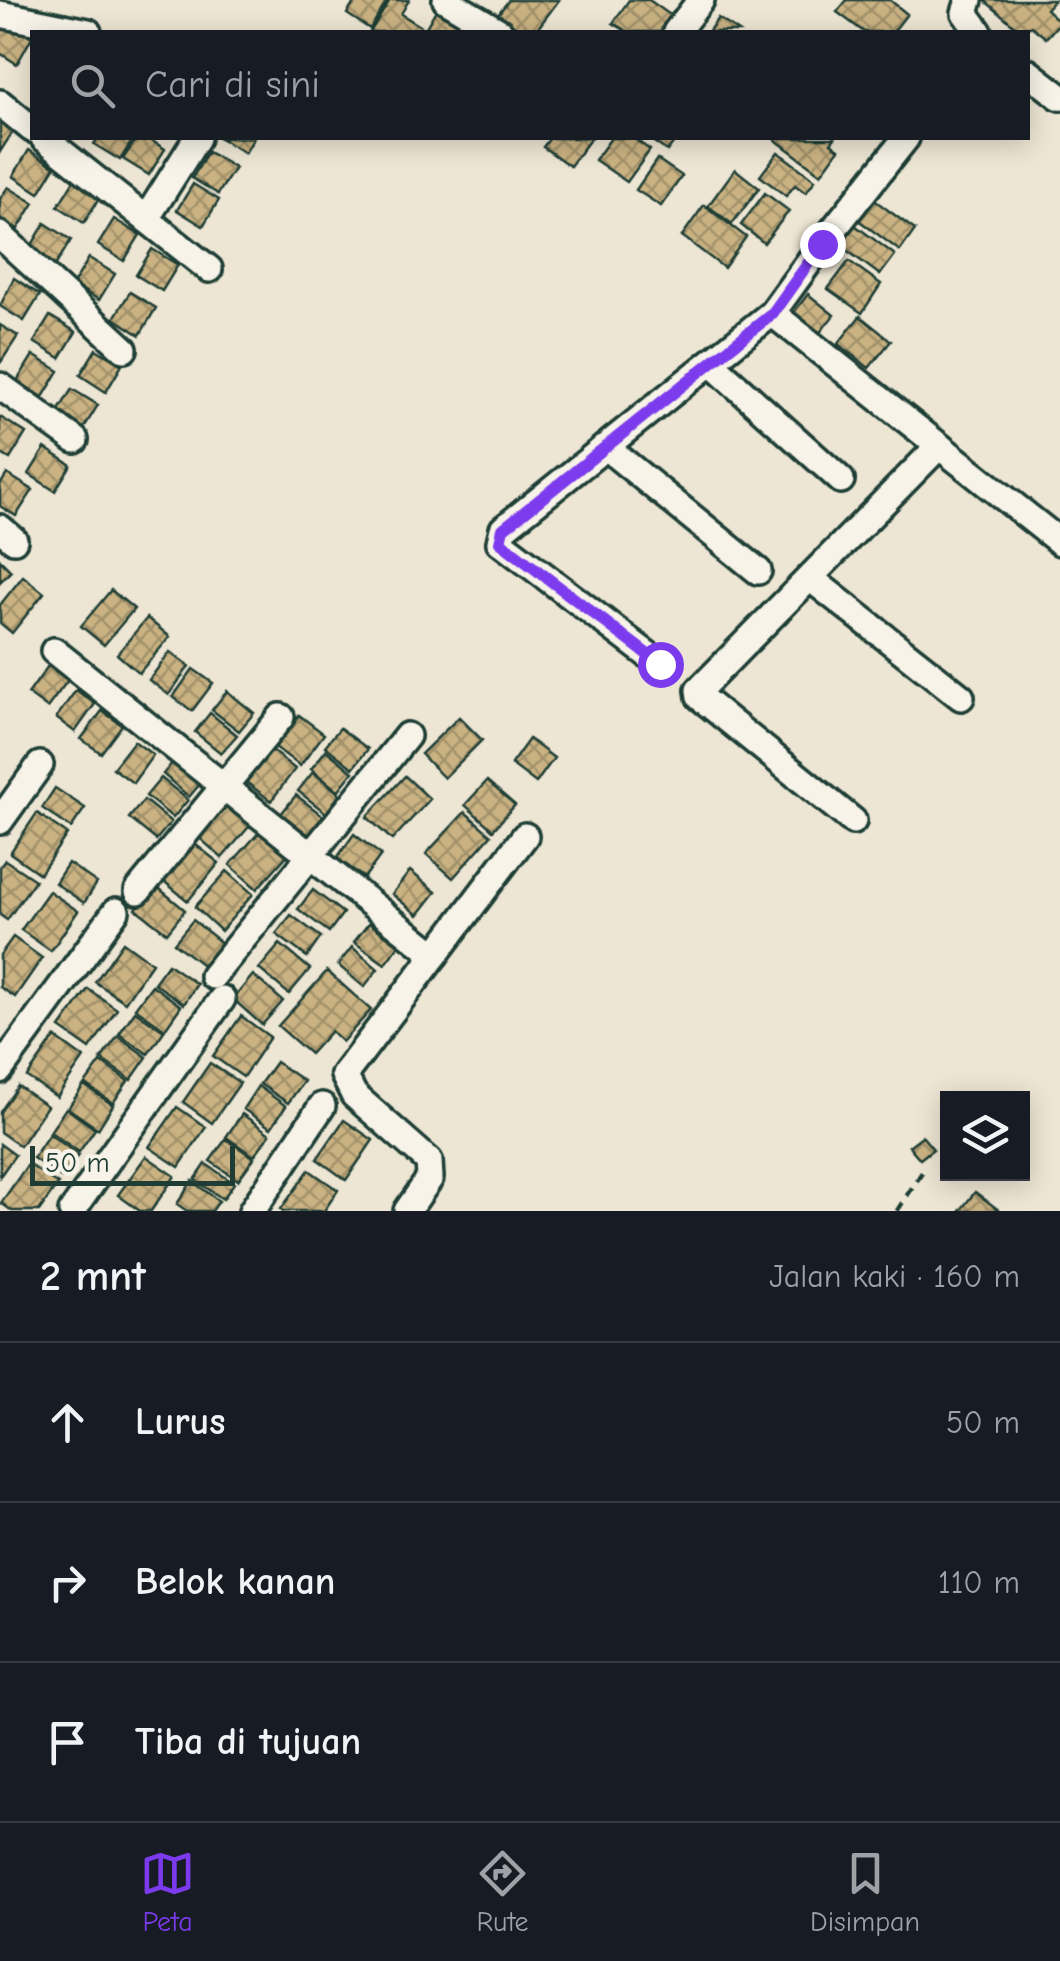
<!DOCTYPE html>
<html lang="id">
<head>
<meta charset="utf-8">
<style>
	body { margin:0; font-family:"Comic Neue",sans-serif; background:#242831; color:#f1f3f6 }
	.controls { position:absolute; right:30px; bottom:30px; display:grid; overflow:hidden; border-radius:0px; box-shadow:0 5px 25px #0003 }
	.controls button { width:90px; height:90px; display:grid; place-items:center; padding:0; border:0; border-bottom:2px solid #363941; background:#171b24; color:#f1f3f6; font:50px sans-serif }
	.scale { position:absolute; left:30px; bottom:25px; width:205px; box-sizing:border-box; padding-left:10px; border:5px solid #1f3d34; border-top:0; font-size:28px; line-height:35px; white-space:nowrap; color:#1f3d34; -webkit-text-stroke:8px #f7f3e8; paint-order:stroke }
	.stop { position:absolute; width:30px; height:30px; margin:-22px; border:8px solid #7c3aed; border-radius:50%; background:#fff }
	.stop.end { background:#7c3aed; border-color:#fff; box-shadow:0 2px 10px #0008 }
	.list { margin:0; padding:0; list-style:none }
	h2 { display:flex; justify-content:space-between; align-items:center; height:130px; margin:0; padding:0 40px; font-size:42px }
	h2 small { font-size:32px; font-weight:400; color:#9ea1a6 }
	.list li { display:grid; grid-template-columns:65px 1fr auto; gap:30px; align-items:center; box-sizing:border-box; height:160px; padding:0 40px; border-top:2px solid #363941 }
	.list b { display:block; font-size:38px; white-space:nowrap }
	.list em { font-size:32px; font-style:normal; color:#9ea1a6 }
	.icon { flex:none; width:55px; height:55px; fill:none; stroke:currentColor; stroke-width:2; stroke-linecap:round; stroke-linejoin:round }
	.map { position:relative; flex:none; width:1060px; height:1211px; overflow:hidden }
	.search { position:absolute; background:#171b24; box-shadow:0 5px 25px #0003; left:30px; right:30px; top:30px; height:110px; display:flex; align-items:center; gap:25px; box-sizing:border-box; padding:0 35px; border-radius:0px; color:#9ea1a6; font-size:38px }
	.sheet { height:610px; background:#171b24 }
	nav { display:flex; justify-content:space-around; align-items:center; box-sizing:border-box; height:140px; border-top:2px solid #363941; background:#171b24; font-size:28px; color:#9ea1a6 }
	nav a { display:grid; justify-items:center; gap:5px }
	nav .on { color:#7c3aed }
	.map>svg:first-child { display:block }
	.building { fill:url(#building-cross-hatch); stroke:#1f3d34; stroke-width:2.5 }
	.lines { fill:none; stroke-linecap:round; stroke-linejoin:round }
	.street-casing { stroke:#1f3d34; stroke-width:32 }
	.path { stroke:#1f3d34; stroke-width:5; stroke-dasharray:10 8; stroke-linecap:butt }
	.street { stroke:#f7f3e8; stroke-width:25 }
	.route { stroke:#7c3aed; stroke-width:12 }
</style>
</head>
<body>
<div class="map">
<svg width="1060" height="1211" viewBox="0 0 1060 1211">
	<defs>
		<pattern id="building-cross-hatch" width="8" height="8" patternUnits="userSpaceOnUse" patternTransform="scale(2.5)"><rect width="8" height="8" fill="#cab282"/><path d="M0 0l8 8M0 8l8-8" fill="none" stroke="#a3926b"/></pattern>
	</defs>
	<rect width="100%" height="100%" fill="#eee6d4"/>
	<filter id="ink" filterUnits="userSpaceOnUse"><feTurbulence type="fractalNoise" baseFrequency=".01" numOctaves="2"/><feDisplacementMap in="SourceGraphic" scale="20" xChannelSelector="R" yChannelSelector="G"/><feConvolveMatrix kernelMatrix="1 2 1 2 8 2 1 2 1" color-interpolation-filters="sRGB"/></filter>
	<g filter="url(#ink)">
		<g class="building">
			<path d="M356 0H388L370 29 347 14Z"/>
			<path d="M390 0H409L401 14 425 29 440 3 467 20 460 32H370Z"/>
			<path d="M509 0H559L535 32H523L498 14Z"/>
			<path d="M629 0H649L673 17 663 32H628L613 23Z"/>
			<path d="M847 0H890L907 14 893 32H864L837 12Z"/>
			<path d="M984 0H1054L1046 9 1060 22 1046 38 1031 26 1022 32Z"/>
			<path d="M718 18 739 32H708Z"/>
			<path d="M7 21 32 37 17 64 0 53V33Z"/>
			<path d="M0 121 14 130 0 152Z"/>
			<path d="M98 138H134L120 160 94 144Z"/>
			<path d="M137 138H147L165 149 149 175 123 159Z"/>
			<path d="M220 138H254L245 153Z"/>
			<path d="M550 138H591L570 166 543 147Z"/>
			<path d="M611 138H633L650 150 627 182 595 160Z"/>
			<path d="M648 138H677L667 151Z"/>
			<path d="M773 138H835L831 143 839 149 821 174Z"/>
			<path d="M29 150 55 167 39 193 13 176Z"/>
			<path d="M208 152 235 168 218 194 192 178Z"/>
			<path d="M778 152 815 180 806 193 795 185 786 196 760 176Z"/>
			<path d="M657 159 682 176 661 206 636 190Z"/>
			<path d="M735 169 759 188 732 224 708 206Z"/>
			<path d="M74 180 100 197 84 223 58 206Z"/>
			<path d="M193 184 219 200 203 226 177 210Z"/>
			<path d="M8 187 34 203 18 229 0 218V199Z"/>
			<path d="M765 193 789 211 764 243 741 225Z"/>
			<path d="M869 196 915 230 900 251 853 216Z"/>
			<path d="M704 205 746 237 724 268 682 236Z"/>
			<path d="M114 219 140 235 124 261 98 245Z"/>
			<path d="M848 220 895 255 880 275 833 240Z"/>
			<path d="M45 223 71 240 55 266 29 250Z"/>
			<path d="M152 249 178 265 162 291 136 275Z"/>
			<path d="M89 258 115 274 99 300 73 284Z"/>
			<path d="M849 261 881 284 862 313 828 289Z"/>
			<path d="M14 278 40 295 24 321 0 306Z"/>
			<path d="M130 292 156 308 140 335 114 318Z"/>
			<path d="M808 294 834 315 818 335 792 315Z"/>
			<path d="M50 316 76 332 60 358 34 342Z"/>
			<path d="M860 316 891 341 869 368 838 344Z"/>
			<path d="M0 325 18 336 1 362 0 361Z"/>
			<path d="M96 349 122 365 106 392 80 375Z"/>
			<path d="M33 355 59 371 43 397 17 381Z"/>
			<path d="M72 389 98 405 82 431 56 415Z"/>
			<path d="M0 417 26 433 10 459 0 453Z"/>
			<path d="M45 448 71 465 55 491 29 474Z"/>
			<path d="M7 474 33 490 16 516 0 506V485Z"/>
			<path d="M0 560 11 571 0 582Z"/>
			<path d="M23 576 44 593 12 633 0 623V605Z"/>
			<path d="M111 590 134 609 104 645 81 626Z"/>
			<path d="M147 618 170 637 139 673 117 654Z"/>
			<path d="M170 652 189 666 169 695 149 680Z"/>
			<path d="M48 666 68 680 47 708 28 694Z"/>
			<path d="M193 669 213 683 192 711 173 697Z"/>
			<path d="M76 690 95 704 75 732 56 718Z"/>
			<path d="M227 691 254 713 239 731 212 710Z"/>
			<path d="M102 711 122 725 101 753 81 739Z"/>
			<path d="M210 713 237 735 221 753 195 732Z"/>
			<path d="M299 715 324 734 300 766 275 747Z"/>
			<path d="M459 717 482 740 444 778 421 754Z"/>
			<path d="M340 728 368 749 353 768 325 746Z"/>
			<path d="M529 739 554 758 536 783 511 764Z"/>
			<path d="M134 741 153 755 133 783 113 768Z"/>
			<path d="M271 750 295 769 271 801 246 782Z"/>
			<path d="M326 750 353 772 338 791 311 769Z"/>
			<path d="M178 756 205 778 189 797 163 774Z"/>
			<path d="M313 772 340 794 326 813 298 791Z"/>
			<path d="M405 776 430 799 392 840 367 817Z"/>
			<path d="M161 778 188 800 173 818 146 796Z"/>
			<path d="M487 781 515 805 493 830 465 805Z"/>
			<path d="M55 788 85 808 71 828 42 808Z"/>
			<path d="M296 795 323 816 309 835 281 814Z"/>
			<path d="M226 798 254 821 222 858 195 834Z"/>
			<path d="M144 800 171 822 156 840 129 818Z"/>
			<path d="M465 812 491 835 453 878 426 854Z"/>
			<path d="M37 813 67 834 40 874 10 853Z"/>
			<path d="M262 829 289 853 257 889 230 865Z"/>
			<path d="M354 834 381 855 364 878 337 858Z"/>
			<path d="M191 841 219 863 188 901 160 878Z"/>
			<path d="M5 860 35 880 7 920 0 915V867Z"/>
			<path d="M68 863 97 883 84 903 55 883Z"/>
			<path d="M227 871 253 894 221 931 195 907Z"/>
			<path d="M410 871 436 892 418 915 392 894Z"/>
			<path d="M155 885 185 910 167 933 136 909Z"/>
			<path d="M313 890 343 913 329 932 298 909Z"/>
			<path d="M49 891 78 911 51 951 21 930Z"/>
			<path d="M291 915 321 937 307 957 276 934Z"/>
			<path d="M193 920 223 944 205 967 174 943Z"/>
			<path d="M369 923 399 945 385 964 354 942Z"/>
			<path d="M13 937 42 958 15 997 0 987V955Z"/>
			<path d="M123 942 152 963 125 1002 95 982Z"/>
			<path d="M280 944 310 969 289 994 259 969Z"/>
			<path d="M352 947 378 969 364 987 338 965Z"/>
			<path d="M168 964 197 984 184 1004 154 983Z"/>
			<path d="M327 971 371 1010 342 1042 331 1031 310 1054 278 1026Z"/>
			<path d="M253 975 283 1001 262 1025 233 999Z"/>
			<path d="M152 985 181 1006 165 1029 135 1008Z"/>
			<path d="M88 989 117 1009 90 1049 60 1028Z"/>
			<path d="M135 1011 164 1031 148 1054 119 1034Z"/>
			<path d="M241 1016 270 1037 243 1077 213 1056Z"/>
			<path d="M118 1036 147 1057 131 1080 101 1059Z"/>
			<path d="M55 1037 84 1058 57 1097 27 1077Z"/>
			<path d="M101 1062 128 1081 113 1103 85 1084Z"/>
			<path d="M276 1062 304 1081 288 1103 260 1084Z"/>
			<path d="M210 1063 240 1083 212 1123 183 1102Z"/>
			<path d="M84 1085 113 1105 98 1129 68 1108Z"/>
			<path d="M18 1086 47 1106 20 1146 0 1132V1112Z"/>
			<path d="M258 1086 286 1106 271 1128 243 1109Z"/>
			<path d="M177 1107 206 1127 179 1167 149 1147Z"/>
			<path d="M66 1108 95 1129 79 1152 50 1132Z"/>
			<path d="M242 1114 270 1134 254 1156 226 1137Z"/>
			<path d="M344 1120 373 1140 346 1180 317 1159Z"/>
			<path d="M49 1134 79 1155 62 1178 33 1158Z"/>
			<path d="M922 1136 933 1149 920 1159 909 1146Z"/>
			<path d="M226 1139 254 1158 238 1180 210 1161Z"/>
			<path d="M0 1144 15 1155 0 1176Z"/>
			<path d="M146 1156 175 1176 151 1211H140L118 1195Z"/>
			<path d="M28 1164 58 1184 39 1211H12L1 1203Z"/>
			<path d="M206 1164 234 1183 223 1199 195 1180Z"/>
			<path d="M309 1170 338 1190 324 1211H283L281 1209Z"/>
			<path d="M192 1181 219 1201 212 1211H187L177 1204Z"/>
			<path d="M975 1192 1000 1211H960Z"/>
		</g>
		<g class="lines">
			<g class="street-casing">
				<g id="street">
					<path d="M446 0 500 32"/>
					<path d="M969 0 965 13 979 32"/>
					<path d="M0 14 88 32"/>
					<path d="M676 32 701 0"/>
					<path d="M1028 72 1060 97"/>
					<path d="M0 103 32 129"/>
					<path d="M44 138 209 269"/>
					<path d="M146 219 197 138"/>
					<path d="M0 235 124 349"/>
					<path d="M772 313 1060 542"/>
					<path d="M711 363 841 480"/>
					<path d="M0 386 75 440"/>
					<path d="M607 448 758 571"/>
					<path d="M0 528 14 540"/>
					<path d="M810 578 961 697"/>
					<path d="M54 651 435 955"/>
					<path d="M660 664 500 542 503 529 772 313 822 244 906 138"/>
					<path d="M0 821 40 765"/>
					<path d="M853 821 700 697 699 690 939 446"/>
					<path d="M138 891 281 717"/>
					<path d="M213 976 407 736"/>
					<path d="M0 1070 116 911"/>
					<path d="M72 1211 222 999"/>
					<path d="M252 1211 322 1106"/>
					<path d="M407 1211 430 1178 429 1161 354 1095 344 1075 525 836"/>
				</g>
			</g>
			<path class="path" d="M897 1211 925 1168"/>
			<use href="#street" class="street"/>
		</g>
	</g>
	<g class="lines" filter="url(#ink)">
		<path class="route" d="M660 664 500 542 503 529 772 314 822 244"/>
	</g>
</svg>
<div class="controls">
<button><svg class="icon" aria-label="layers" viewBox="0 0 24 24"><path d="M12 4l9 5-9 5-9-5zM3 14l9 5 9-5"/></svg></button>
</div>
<div class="scale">50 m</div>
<div class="stop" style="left:660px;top:664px"></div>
<div class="stop end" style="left:822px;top:244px"></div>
<div class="search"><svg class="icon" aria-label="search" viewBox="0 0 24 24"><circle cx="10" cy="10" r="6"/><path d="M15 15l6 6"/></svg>Cari di sini</div>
</div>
<section class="sheet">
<h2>2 mnt<small>Jalan kaki · 160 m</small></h2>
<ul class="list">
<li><svg class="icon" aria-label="ahead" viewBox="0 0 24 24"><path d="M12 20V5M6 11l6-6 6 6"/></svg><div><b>Lurus</b></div><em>50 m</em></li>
<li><svg class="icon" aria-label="right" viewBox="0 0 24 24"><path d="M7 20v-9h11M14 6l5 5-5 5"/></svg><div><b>Belok kanan</b></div><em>110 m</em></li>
<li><svg class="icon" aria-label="arrive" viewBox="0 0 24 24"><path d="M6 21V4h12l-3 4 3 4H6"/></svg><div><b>Tiba di tujuan</b></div></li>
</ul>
</section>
<nav>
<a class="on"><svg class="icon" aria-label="map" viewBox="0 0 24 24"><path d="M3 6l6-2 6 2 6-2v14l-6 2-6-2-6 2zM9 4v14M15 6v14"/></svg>Peta</a>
<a><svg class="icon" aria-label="directions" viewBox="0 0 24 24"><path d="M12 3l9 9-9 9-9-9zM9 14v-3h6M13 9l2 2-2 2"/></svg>Rute</a>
<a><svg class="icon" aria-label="saved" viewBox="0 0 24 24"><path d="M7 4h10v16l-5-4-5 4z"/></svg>Disimpan</a>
</nav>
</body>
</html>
